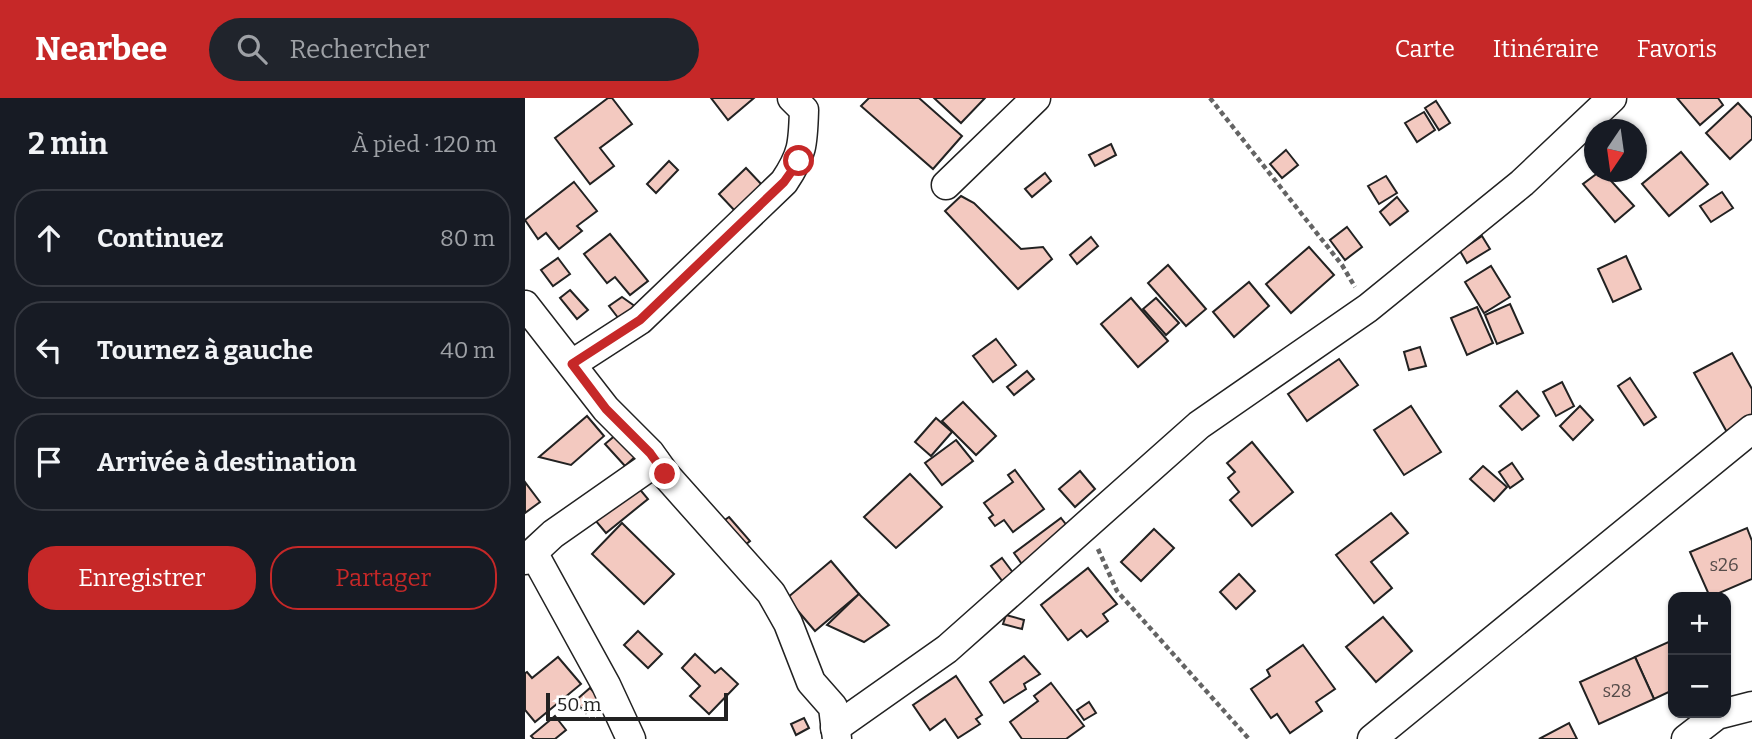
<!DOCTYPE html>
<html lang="fr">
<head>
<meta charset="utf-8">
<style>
	body { margin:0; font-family:Bitter,serif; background:#20242c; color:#f1f3f6 }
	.controls { position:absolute; right:21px; bottom:21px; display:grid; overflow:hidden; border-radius:14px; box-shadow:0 2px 5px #0004 }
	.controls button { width:63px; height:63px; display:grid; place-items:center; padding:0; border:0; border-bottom:2px solid #363941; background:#171b24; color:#f1f3f6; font:35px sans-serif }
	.compass { position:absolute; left:1059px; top:21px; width:63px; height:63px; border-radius:50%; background:#171b24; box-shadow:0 2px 5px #0004; rotate:193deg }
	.scale { position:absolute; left:21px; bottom:18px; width:182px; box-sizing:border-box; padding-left:7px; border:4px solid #222; border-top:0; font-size:19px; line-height:24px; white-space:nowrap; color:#222; -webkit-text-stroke:5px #fff; paint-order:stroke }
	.stop { position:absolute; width:21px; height:21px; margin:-16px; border:5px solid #c62828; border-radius:50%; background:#fff }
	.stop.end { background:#c62828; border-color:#fff; box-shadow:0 2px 7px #0008 }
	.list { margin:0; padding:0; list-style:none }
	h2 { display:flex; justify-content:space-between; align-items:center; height:91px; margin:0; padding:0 28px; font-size:30px }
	h2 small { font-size:23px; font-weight:400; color:#9ea1a6 }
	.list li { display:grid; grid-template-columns:46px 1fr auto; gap:21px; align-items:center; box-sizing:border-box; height:98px; margin:0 14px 14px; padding:0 14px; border:2px solid #363941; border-radius:28px }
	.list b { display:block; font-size:26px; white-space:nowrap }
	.list em { font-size:23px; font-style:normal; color:#9ea1a6 }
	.actions { display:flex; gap:14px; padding:21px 28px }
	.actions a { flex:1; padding:16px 0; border:2px solid #c62828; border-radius:28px; text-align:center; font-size:24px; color:#c62828 }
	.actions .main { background:#c62828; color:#fff }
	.icon { flex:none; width:38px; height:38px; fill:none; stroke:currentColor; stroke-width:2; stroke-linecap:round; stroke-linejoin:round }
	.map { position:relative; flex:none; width:1227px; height:641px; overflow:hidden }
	header { display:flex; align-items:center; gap:42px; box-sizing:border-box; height:98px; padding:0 35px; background:#c62828; color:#fff }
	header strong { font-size:33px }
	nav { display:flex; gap:38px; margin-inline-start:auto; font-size:24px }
	.search { width:490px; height:63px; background:#20242c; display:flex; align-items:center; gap:18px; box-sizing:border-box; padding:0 24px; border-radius:38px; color:#9ea1a6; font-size:26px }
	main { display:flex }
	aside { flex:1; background:#171b24 }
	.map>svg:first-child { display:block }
	.building { fill:#f3c9c0; stroke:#222; stroke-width:2 }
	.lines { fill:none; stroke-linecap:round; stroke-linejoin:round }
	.minor-casing { stroke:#222; stroke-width:31 }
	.path { stroke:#646464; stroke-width:4.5; stroke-dasharray:5 3.5; stroke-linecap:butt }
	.minor { stroke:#fff; stroke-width:28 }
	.route { stroke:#c62828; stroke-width:9 }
	.labels { text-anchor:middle; stroke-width:5; stroke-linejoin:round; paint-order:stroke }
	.number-label { font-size:18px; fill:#564c4a }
</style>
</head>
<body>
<header>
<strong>Nearbee</strong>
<div class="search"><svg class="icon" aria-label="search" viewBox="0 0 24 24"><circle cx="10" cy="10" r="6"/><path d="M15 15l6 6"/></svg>Rechercher</div>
<nav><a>Carte</a><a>Itinéraire</a><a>Favoris</a></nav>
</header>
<main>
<aside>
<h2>2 min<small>À pied · 120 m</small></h2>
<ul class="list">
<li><svg class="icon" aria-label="ahead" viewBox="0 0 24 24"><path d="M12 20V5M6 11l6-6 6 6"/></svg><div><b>Continuez</b></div><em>80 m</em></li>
<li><svg class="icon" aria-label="left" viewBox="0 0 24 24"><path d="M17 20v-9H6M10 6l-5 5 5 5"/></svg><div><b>Tournez à gauche</b></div><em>40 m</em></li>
<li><svg class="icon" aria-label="arrive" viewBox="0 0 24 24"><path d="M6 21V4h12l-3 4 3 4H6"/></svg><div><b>Arrivée à destination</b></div></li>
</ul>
<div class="actions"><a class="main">Enregistrer</a><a>Partager</a></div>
</aside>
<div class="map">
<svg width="1227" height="641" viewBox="0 0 1227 641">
	<rect width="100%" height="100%" fill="#fff"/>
	<g class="building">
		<path d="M83 0H87L107 26 75 50 89 68 65 86 30 40Z"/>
		<path d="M186 0H229L203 22Z"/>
		<path d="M344 0H394L437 38 408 71 336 8Z"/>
		<path d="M409 0H460L436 25Z"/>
		<path d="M1152 0H1193L1198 7 1175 27Z"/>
		<path d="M911 3 925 25 914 32 900 10Z"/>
		<path d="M1213 5 1227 20V41L1205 61 1181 35Z"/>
		<path d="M899 14 910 32 892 44 880 25Z"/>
		<path d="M586 46 591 57 570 68 564 57Z"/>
		<path d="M761 52 773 67 757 80 745 66Z"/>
		<path d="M1156 54 1183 86 1144 118 1117 86Z"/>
		<path d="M144 63 153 72 131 95 122 86Z"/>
		<path d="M221 70 238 88 211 114 194 96Z"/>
		<path d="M1074 74H1078L1109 108 1090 124 1058 86Z"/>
		<path d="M520 75 526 83 507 99 500 91Z"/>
		<path d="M861 78 872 95 854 106 843 88Z"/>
		<path d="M49 84 72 113 52 128 57 133 34 151 21 135 13 141 0 122Z"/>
		<path d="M1197 94 1208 110 1186 124 1175 108Z"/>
		<path d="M436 98 449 105 496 151 518 149 527 161 493 191 420 113Z"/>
		<path d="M872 99 883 113 865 127 855 114Z"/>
		<path d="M822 129 837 149 820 162 805 142Z"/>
		<path d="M85 136 123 183 105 197 90 179 82 185 59 156Z"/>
		<path d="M957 138 965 151 942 165 935 153Z"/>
		<path d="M566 139 573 148 552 166 545 157Z"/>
		<path d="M784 149 809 177 766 215 741 186Z"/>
		<path d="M1101 158 1116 191 1088 204 1073 171Z"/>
		<path d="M33 160 45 176 28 188 16 172Z"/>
		<path d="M643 167 681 211 661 228 623 185Z"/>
		<path d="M966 168 985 199 959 215 940 184Z"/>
		<path d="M724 184 744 208 709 239 688 214Z"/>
		<path d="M45 192 63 212 52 221 35 200Z"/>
		<path d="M97 199 111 209 94 221 84 208Z"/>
		<path d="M606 200 643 243 613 269 576 226Z"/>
		<path d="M631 200 654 225 641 237 618 211Z"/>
		<path d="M985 206 998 235 972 246 960 217Z"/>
		<path d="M952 209 968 245 942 257 926 220Z"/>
		<path d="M471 241 491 267 468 284 448 258Z"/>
		<path d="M895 249 901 268 884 272 879 254Z"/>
		<path d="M1207 255 1227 291V322L1203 336 1169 275Z"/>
		<path d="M814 261 833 287 782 323 763 296Z"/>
		<path d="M502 273 509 281 489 297 482 289Z"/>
		<path d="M1105 280 1131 319 1119 327 1093 288Z"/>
		<path d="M1037 284 1049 308 1031 318 1018 294Z"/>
		<path d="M992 293 1014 318 997 332 975 308Z"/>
		<path d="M438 304 471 338 451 357 417 323Z"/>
		<path d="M886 308 916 354 879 377 849 332Z"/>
		<path d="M1055 308 1068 322 1048 342 1035 328Z"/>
		<path d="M62 318 79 338 46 367 14 359Z"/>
		<path d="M411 320 427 334 406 358 390 344Z"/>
		<path d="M93 335 112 357 100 368 80 346Z"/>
		<path d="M431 342 448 363 417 387 400 365Z"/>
		<path d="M727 344 768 394 727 428 705 402 714 394 703 380 710 374 702 365Z"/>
		<path d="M987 365 998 381 985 390 974 374Z"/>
		<path d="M958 368 982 389 969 403 945 381Z"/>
		<path d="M490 372 519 411 488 434 479 422 470 428 464 420 468 417 459 405 488 384 483 377Z"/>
		<path d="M555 373 570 391 550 409 534 391Z"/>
		<path d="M385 376 417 409 371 450 339 419Z"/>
		<path d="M0 384 15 404 0 415Z"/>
		<path d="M112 388 123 401 81 435 70 422Z"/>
		<path d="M866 415 883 435 846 464 867 490 849 505 811 457Z"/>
		<path d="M204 419 225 443 220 447 197 424Z"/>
		<path d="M536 420 547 434 499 469 489 455Z"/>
		<path d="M97 425 149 476 119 506 67 456Z"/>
		<path d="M1222 430 1227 443V481L1185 499 1165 454Z"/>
		<path d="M629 431 649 450 616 483 596 464Z"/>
		<path d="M477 460 492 480 481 488 466 468Z"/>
		<path d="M306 463 334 496 290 533 262 500Z"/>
		<path d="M563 470 592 506 578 516 583 523 562 539 556 532 543 542 516 507Z"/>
		<path d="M714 476 730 493 711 511 695 494Z"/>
		<path d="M334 496 364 527 339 544 302 527Z"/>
		<path d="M481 517 499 522 497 531 478 526Z"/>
		<path d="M858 519 887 553 851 584 821 549Z"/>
		<path d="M113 533 137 556 123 570 99 547Z"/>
		<path d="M1148 542V592L1129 601 1110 559Z"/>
		<path d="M778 547 810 591 791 604 797 613 765 635 752 616 746 620 726 591 745 578 742 572Z"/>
		<path d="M170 556 190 575 196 570 213 586 184 616 165 598 175 588 157 570Z"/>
		<path d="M499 558 515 576 499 586 501 591 479 605 465 584Z"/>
		<path d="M33 559 56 586 10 624 0 612V575L2 574 7 580Z"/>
		<path d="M1110 559 1129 601 1074 626 1055 584Z"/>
		<path d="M431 578 457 617 451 621 455 626 433 640 420 621 405 632 388 607Z"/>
		<path d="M526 585 559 628 541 641H497L485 624 513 603 509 598Z"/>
		<path d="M65 590 76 602 61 615 50 603Z"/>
		<path d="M564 604 571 615 559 622 552 612Z"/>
		<path d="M30 618 41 632 30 641H9L6 638Z"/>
		<path d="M279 620 284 630 271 637 266 626Z"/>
		<path d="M1044 625 1052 641H1014Z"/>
	</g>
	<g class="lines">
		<g class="minor-casing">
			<g id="minor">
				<path d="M421 87 511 0"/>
				<path d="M0 207 81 311 125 355 140 376 246 495 263 525 286 584 308 609 312 641"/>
				<path d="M47 266 115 222 259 84C278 56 278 45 279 12L267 0"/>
				<path d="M9 456 81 587 106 641"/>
				<path d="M0 462 28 436 131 364"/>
				<path d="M310 630 422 551 674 327 843 210 997 85 1087 0"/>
				<path d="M847 641 1227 331"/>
				<path d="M1161 641 1192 617 1227 608"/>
			</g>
		</g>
		<g class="path">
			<path d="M685 0 817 167 830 189"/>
			<path d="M573 451 592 493 724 641"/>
		</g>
		<use href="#minor" class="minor"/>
	</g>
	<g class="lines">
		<path class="route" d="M140 376 125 355 81 311 47 266 115 222 259 84 274 63"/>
	</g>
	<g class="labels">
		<g class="number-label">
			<text x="1199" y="473">s26</text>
			<text x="1092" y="599">s28</text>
		</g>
	</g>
</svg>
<div class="controls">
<button>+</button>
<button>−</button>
</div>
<svg class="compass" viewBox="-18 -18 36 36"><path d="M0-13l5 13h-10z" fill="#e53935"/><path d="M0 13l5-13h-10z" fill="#9ea1a6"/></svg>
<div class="scale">50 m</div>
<div class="stop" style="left:274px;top:63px"></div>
<div class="stop end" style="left:140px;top:376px"></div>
</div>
</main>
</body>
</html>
